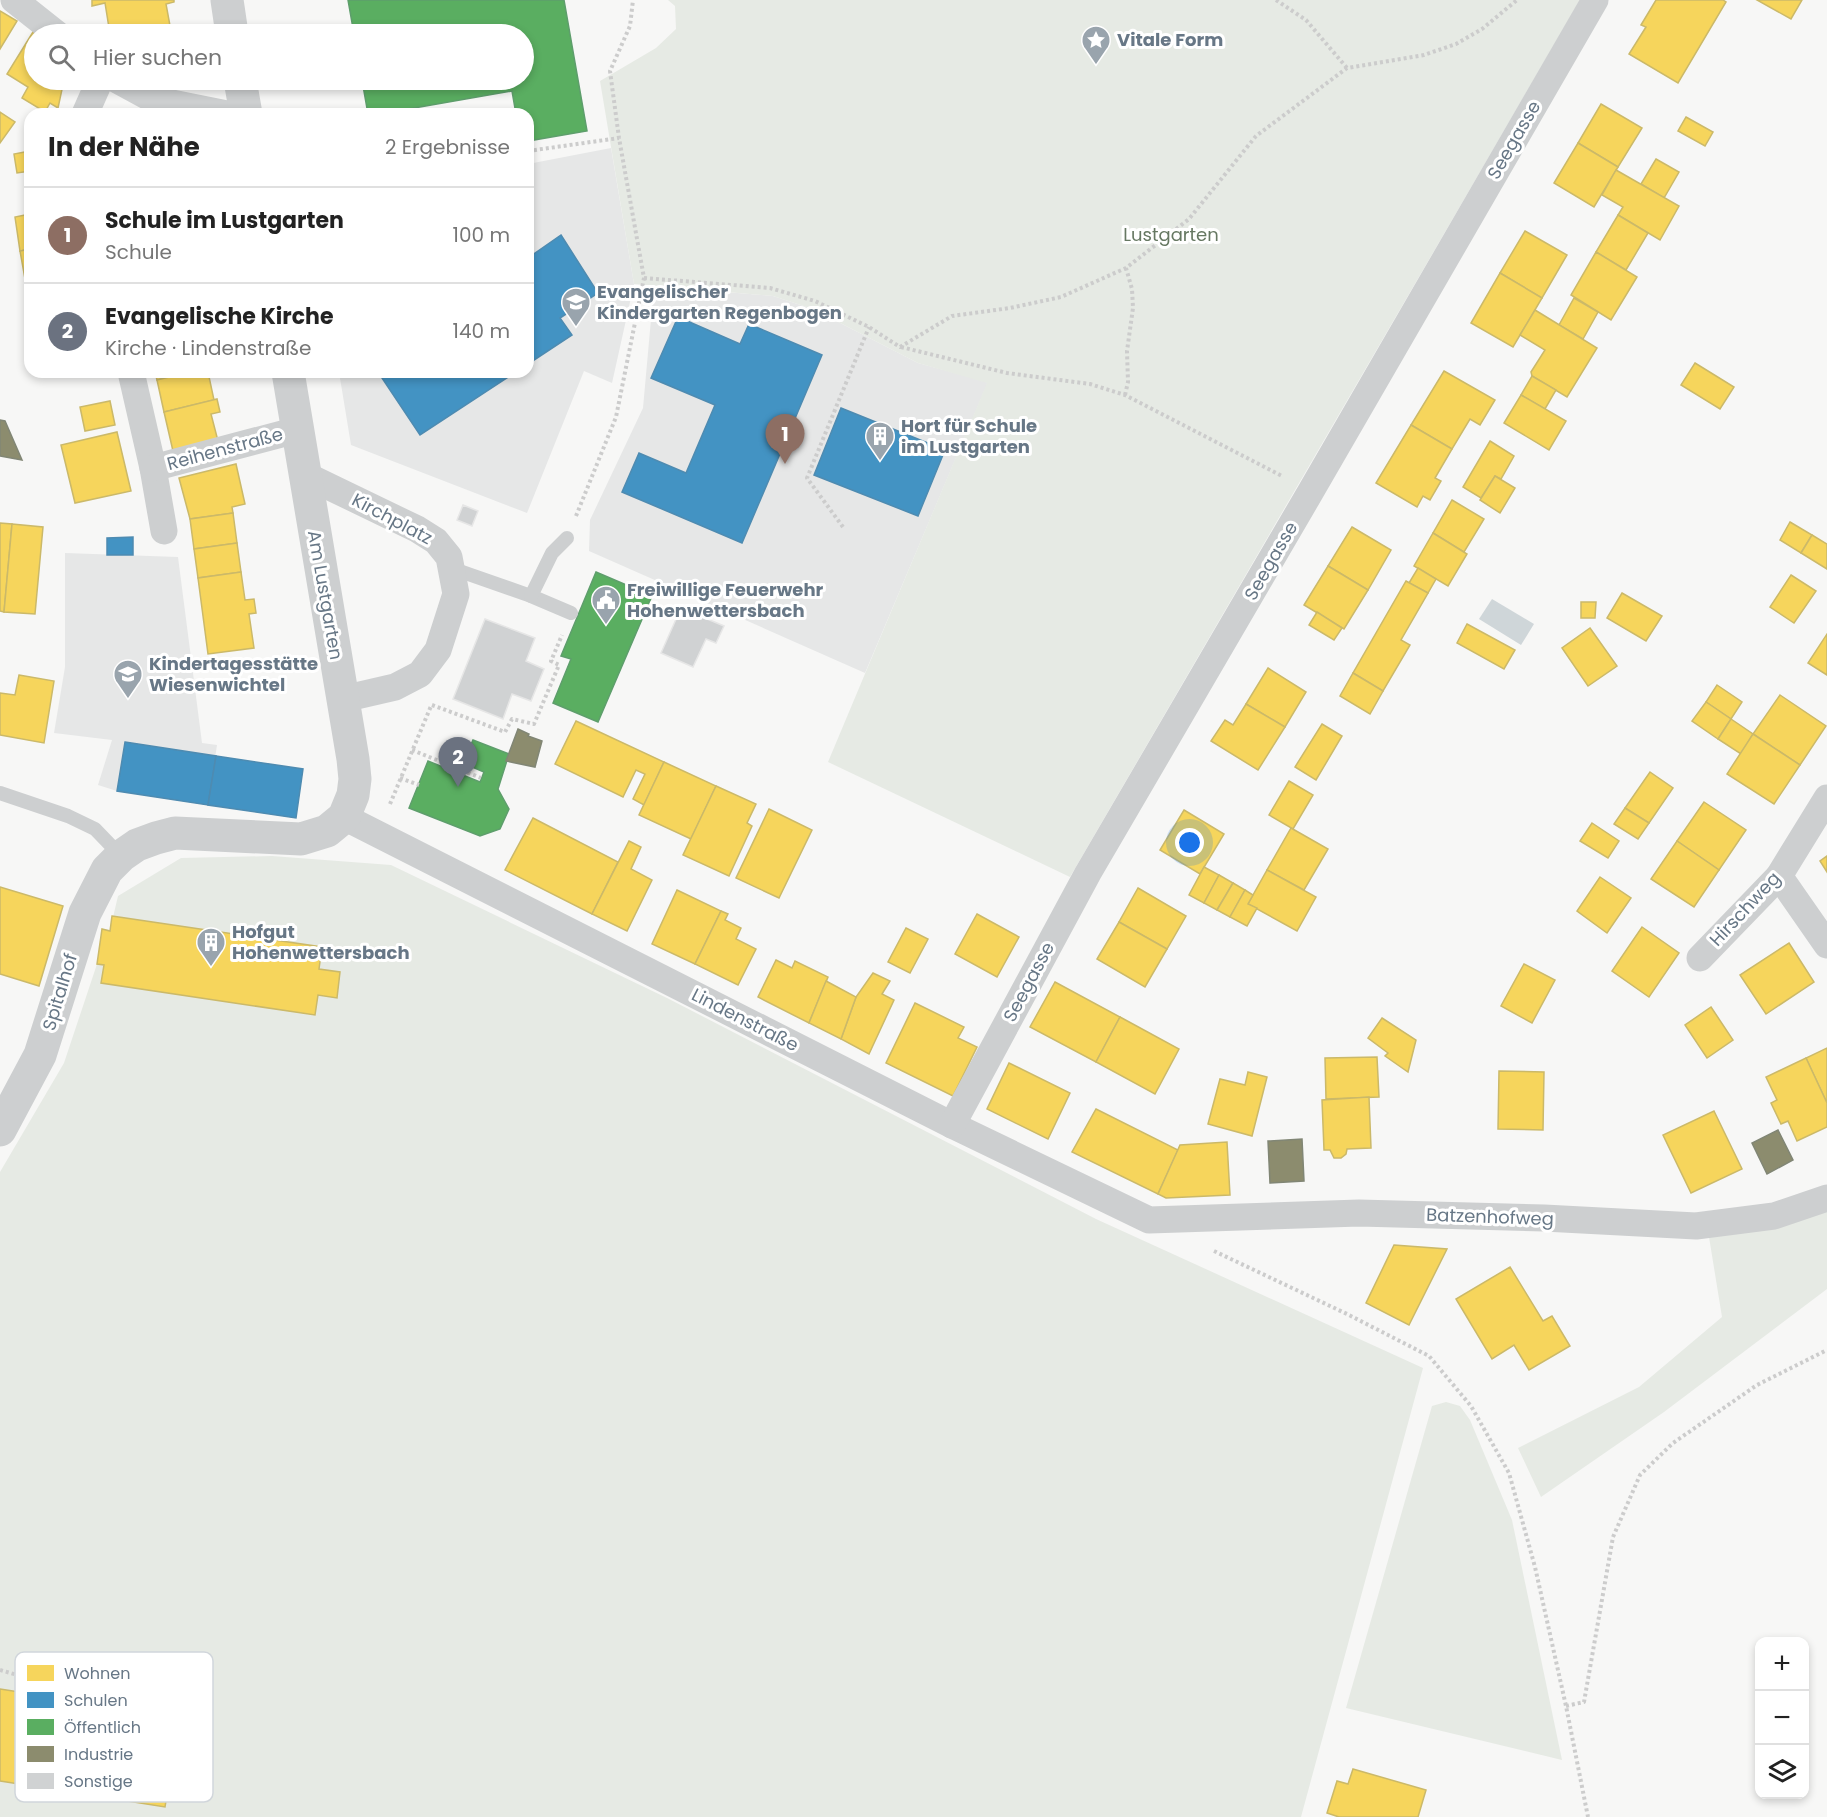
<!DOCTYPE html>
<html lang="de">
<head>
<meta charset="utf-8">
<style>
	body { margin:0; font-family:Poppins,sans-serif; background:#f2f2f2; color:#222 }
	.controls { position:absolute; right:18px; bottom:18px; display:grid; overflow:hidden; border-radius:12px; box-shadow:0 3px 9px #0003 }
	.controls button { width:54px; height:54px; display:grid; place-items:center; padding:0; border:0; border-bottom:2px solid #e0e0e0; background:#fff; color:#222; font:30px sans-serif }
	.you { position:absolute; left:1190px; top:843px; width:21px; height:21px; margin:-15px; border:4px solid #fff; border-radius:50%; background:#1a73e8; box-shadow:0 0 0 9px #1a73e833 }
	.badge { display:grid; place-items:center; width:39px; height:39px; border-radius:50%; background:#ea580c; color:#fff; font-size:20px; font-weight:700 }
	.pin { position:absolute; translate:-50% -50px; filter:drop-shadow(0 2px 3px #0008) }
	.pin::after { content:''; position:absolute; top:32px; width:21px; height:18px; background:inherit; clip-path:polygon(0 0,100% 0,50% 100%) }
	.list { margin:0; padding:0; list-style:none }
	h2 { display:flex; justify-content:space-between; align-items:center; height:78px; margin:0; padding:0 24px; font-size:26px }
	h2 small { font-size:20px; font-weight:400; color:#767676 }
	.list li { display:grid; grid-template-columns:39px 1fr auto; gap:18px; align-items:center; box-sizing:border-box; height:96px; padding:0 24px; border-top:2px solid #e0e0e0 }
	.list b { display:block; font-size:22px; white-space:nowrap }
	.list p { margin:0; font-size:20px; white-space:nowrap; color:#767676 }
	.list em { font-size:20px; font-style:normal; color:#767676 }
	.icon { flex:none; width:33px; height:33px; fill:none; stroke:currentColor; stroke-width:2; stroke-linecap:round; stroke-linejoin:round }
	.map { position:relative; flex:none; width:1827px; height:1817px; overflow:hidden }
	.search { position:absolute; background:#fff; box-shadow:0 3px 9px #0003; left:24px; top:24px; width:510px; height:66px; display:flex; align-items:center; gap:15px; box-sizing:border-box; padding:0 21px; border-radius:33px; color:#767676; font-size:22px }
	.panel { position:absolute; background:#fff; box-shadow:0 3px 9px #0003; left:24px; top:108px; width:510px; height:270px; border-radius:18px }
	.map>svg:first-child { display:block }
	.built { fill:#e6e7e7 }
	.green { fill:#e6eae4 }
	.water { fill:#cfd6d9 }
	.homes { fill:#f6d55c; stroke:#cbb969; stroke-width:1.5 }
	.schools { fill:#4393c3; stroke:#4e8bb1; stroke-width:1.5 }
	.public { fill:#5aae61; stroke:#5e9e6c; stroke-width:1.5 }
	.industry { fill:#8c8c6e; stroke:#818675; stroke-width:1.5 }
	.building { fill:#d0d2d3; stroke:#e6e6e6; stroke-width:1.5 }
	.lines { fill:none; stroke-linecap:round; stroke-linejoin:round }
	.path { stroke:#ccc; stroke-width:4; stroke-dasharray:3 3; stroke-linecap:butt }
	.service { stroke:#cdcfd0; stroke-width:14 }
	.minor { stroke:#cdcfd0; stroke-width:27 }
	.tertiary { stroke:#cdcfd0; stroke-width:33 }
	.labels { text-anchor:middle; stroke-width:6; stroke-linejoin:round; paint-order:stroke }
	.poi-label { font-size:18px; font-weight:bold; fill:#677786; stroke:#fff; text-anchor:start }
	.street-label { font-size:18px; fill:#677786; stroke:#fff }
	.park-label { font-size:18px; fill:#667862; stroke:#fff }
	.key { fill:#fff; stroke:#d1d6db; stroke-width:1.5 }
	.key-label { font-size:16px; fill:#677786 }
</style>
</head>
<body>
<div class="map">
<svg width="1827" height="1817" viewBox="0 0 1827 1817">
	<rect width="100%" height="100%" fill="#f7f7f6"/>
	<g class="built">
		<path d="M611 148 634 284 612 383 584 371 527 513 351 445 339 372H528V164Z"/>
		<path d="M654 286 773 296 813 309 918 363 988 382 865 673 589 551 590 520 643 408Z"/>
		<path d="M65 553 178 557 202 743 217 745 208 805 117 791 98 785 112 740 54 733 65 667Z"/>
	</g>
	<g class="green">
		<path d="M668 0H1580L1070 877 828 762 987 383 918 363 813 309 773 296 634 284 600 81 656 48 676 29 675 6Z"/>
		<path d="M272 856 391 865 667 998 1096 1219 1423 1368 1301 1817H0V1172L64 1063 97 964 102 929 110 930 118 896 181 858Z"/>
		<path d="M1827 1208V1289L1664 1412 1541 1497 1518 1448 1639 1387 1722 1317 1709 1237Z"/>
		<path d="M1446 1402 1460 1406 1470 1420 1512 1520 1562 1760 1346 1708 1432 1406Z"/>
	</g>
	<path class="water" d="M1492 599 1534 624 1521 645 1479 619Z"/>
	<g class="homes">
		<path d="M92 0H174V2L166 4 171 31 150 34H110L105 3 92 6Z"/>
		<path d="M1656 0H1723L1726 2 1678 83 1629 54 1646 27 1641 25Z"/>
		<path d="M1757 0H1802L1791 19Z"/>
		<path d="M0 11 17 21 0 49Z"/>
		<path d="M33 32 38 34H34V80H64L58 108 50 103 45 112 22 98 28 87 7 74Z"/>
		<path d="M1601 104 1642 128 1618 167 1578 143Z"/>
		<path d="M0 112 15 122 0 143Z"/>
		<path d="M1686 117 1713 132 1705 146 1678 131Z"/>
		<path d="M1578 143 1618 167 1594 207 1554 183Z"/>
		<path d="M30 151V171L17 173 14 154Z"/>
		<path d="M1656 159 1679 172 1664 198 1641 184Z"/>
		<path d="M1616 170 1679 206 1660 240 1618 215 1623 207 1602 195Z"/>
		<path d="M30 214V249L20 251 15 217Z"/>
		<path d="M1618 215 1648 233 1626 270 1596 252Z"/>
		<path d="M1525 231 1567 255 1542 298 1500 273Z"/>
		<path d="M30 249V290H27L20 251Z"/>
		<path d="M1596 252 1637 277 1611 320 1571 295Z"/>
		<path d="M1500 273 1542 298 1513 347 1471 323Z"/>
		<path d="M1574 298 1598 312 1583 339 1559 325Z"/>
		<path d="M1535 310 1597 348 1567 397 1532 376 1531 372 1545 350 1520 335Z"/>
		<path d="M1695 363 1734 387 1720 409 1681 385Z"/>
		<path d="M1444 371 1495 400 1480 425 1470 419 1452 449 1411 425Z"/>
		<path d="M155 372H189L157 380Z"/>
		<path d="M189 372H208L214 400 164 412 157 380Z"/>
		<path d="M1532 376 1556 390 1545 409 1521 395Z"/>
		<path d="M1521 395 1566 421 1549 450 1504 423Z"/>
		<path d="M217 399 220 412 211 414 218 441 173 451 164 412Z"/>
		<path d="M110 401 115 425 85 431 80 407Z"/>
		<path d="M1411 425 1452 449 1435 478 1441 481 1430 500 1423 496 1417 507 1376 483Z"/>
		<path d="M117 432 131 491 75 503 61 445Z"/>
		<path d="M1490 441 1514 456 1501 479 1495 476 1481 498 1463 487Z"/>
		<path d="M236 464 245 504 232 507 233 513 190 519 179 478Z"/>
		<path d="M1495 476 1515 488 1500 513 1480 500Z"/>
		<path d="M1452 500 1484 519 1464 552 1433 533Z"/>
		<path d="M233 513 237 543 194 549 190 519Z"/>
		<path d="M1790 522 1812 535 1801 553 1780 540Z"/>
		<path d="M0 523 12 524 4 612 0 611Z"/>
		<path d="M12 524 43 527 35 614 4 612Z"/>
		<path d="M1352 527 1391 550 1368 590 1328 566Z"/>
		<path d="M1433 533 1467 554 1448 586 1414 566Z"/>
		<path d="M1812 535 1827 544V569L1801 553Z"/>
		<path d="M237 543 241 572 198 578 194 549Z"/>
		<path d="M1328 566 1368 590 1344 629 1304 605Z"/>
		<path d="M1418 568 1436 579 1428 593 1409 583Z"/>
		<path d="M241 572 245 600 254 599 256 613 249 614 254 648 208 654 198 578Z"/>
		<path d="M1791 575 1816 591 1794 623 1770 607Z"/>
		<path d="M1406 581 1428 593 1401 640 1410 645 1383 691 1353 673Z"/>
		<path d="M1622 593 1662 616 1646 641 1607 618Z"/>
		<path d="M1581 602H1596L1595 618H1581Z"/>
		<path d="M1317 612 1342 628 1334 640 1309 625Z"/>
		<path d="M1467 624 1515 650 1504 669 1457 643Z"/>
		<path d="M1590 628 1617 666 1588 686 1562 648Z"/>
		<path d="M1827 634V675L1808 663Z"/>
		<path d="M1268 668 1306 692 1285 727 1246 704Z"/>
		<path d="M1353 673 1383 691 1370 714 1340 696Z"/>
		<path d="M19 675 54 681 44 743 0 735V693L15 695Z"/>
		<path d="M1717 685 1742 702 1731 719 1706 702Z"/>
		<path d="M1780 695 1826 726 1800 765 1753 734Z"/>
		<path d="M1706 702 1731 719 1718 739 1692 721Z"/>
		<path d="M1246 704 1285 727 1258 770 1211 741 1225 720 1233 725Z"/>
		<path d="M1731 719 1753 734 1741 754 1718 739Z"/>
		<path d="M576 721 664 762 644 805 633 799 645 774 636 770 623 797 555 764Z"/>
		<path d="M1322 724 1342 736 1316 780 1295 767Z"/>
		<path d="M1753 734 1800 765 1774 804 1727 774Z"/>
		<path d="M664 762 716 786 691 839 639 815Z"/>
		<path d="M1650 772 1673 788 1649 823 1625 808Z"/>
		<path d="M1289 781 1313 795 1293 829 1269 815Z"/>
		<path d="M716 786 756 804 747 823 752 826 729 876 683 855Z"/>
		<path d="M1704 802 1746 830 1719 870 1677 841Z"/>
		<path d="M1625 808 1649 823 1638 839 1614 824Z"/>
		<path d="M769 809 812 830 779 898 736 878Z"/>
		<path d="M1184 810 1224 834 1200 874 1160 850Z"/>
		<path d="M533 818 618 862 592 914 505 870Z"/>
		<path d="M1592 823 1619 841 1608 858 1580 841Z"/>
		<path d="M1291 828 1328 849 1304 890 1267 870Z"/>
		<path d="M629 841 641 847 631 869 652 880 627 931 592 914Z"/>
		<path d="M1677 841 1719 870 1694 907 1651 879Z"/>
		<path d="M1827 856V872L1820 861Z"/>
		<path d="M1204 867 1219 875 1204 903 1189 895Z"/>
		<path d="M1267 870 1316 897 1297 931 1248 904Z"/>
		<path d="M1219 875 1233 883 1217 910 1204 903Z"/>
		<path d="M1600 877 1631 898 1607 933 1577 911Z"/>
		<path d="M1233 883 1245 890 1230 917 1217 910Z"/>
		<path d="M0 887 63 906 39 986 0 974Z"/>
		<path d="M1138 888 1186 916 1167 949 1119 922Z"/>
		<path d="M677 890 721 911 695 964 652 944Z"/>
		<path d="M1245 890 1253 895 1248 904 1257 908 1247 926 1230 917Z"/>
		<path d="M721 911 728 914 725 920 741 928 736 939 756 949 738 985 695 964Z"/>
		<path d="M977 914 1019 937 997 977 955 954Z"/>
		<path d="M112 916 322 947 319 969 340 972 337 998 318 995 315 1015 101 983 104 965 97 964 102 929 110 931Z"/>
		<path d="M1119 922 1167 949 1145 987 1097 959Z"/>
		<path d="M1642 927 1679 953 1649 997 1612 971Z"/>
		<path d="M906 928 928 939 910 973 888 962Z"/>
		<path d="M1789 943 1814 982 1766 1014 1740 975Z"/>
		<path d="M776 960 792 968 795 961 828 977 809 1023 758 997Z"/>
		<path d="M1524 964 1555 980 1532 1023 1501 1006Z"/>
		<path d="M873 973 890 981 882 994 894 1000 869 1054 841 1039 856 997Z"/>
		<path d="M826 981 856 997 841 1039 809 1023Z"/>
		<path d="M1055 982 1120 1017 1096 1062 1030 1027Z"/>
		<path d="M915 1003 964 1027 958 1038 977 1047 953 1096 886 1063Z"/>
		<path d="M1711 1007 1733 1040 1707 1058 1685 1025Z"/>
		<path d="M1120 1017 1179 1049 1155 1094 1096 1062Z"/>
		<path d="M1382 1018 1416 1040 1408 1072 1385 1056 1388 1053 1368 1038Z"/>
		<path d="M1827 1048V1103L1806 1058Z"/>
		<path d="M1377 1057 1379 1097 1326 1099 1325 1058Z"/>
		<path d="M1806 1058 1827 1103V1127L1797 1141 1788 1121 1781 1124 1771 1103 1777 1100 1766 1077Z"/>
		<path d="M1009 1063 1070 1093 1048 1139 987 1109Z"/>
		<path d="M1499 1071 1544 1072 1543 1130 1498 1129Z"/>
		<path d="M1248 1072 1267 1077 1252 1136 1208 1124 1220 1079 1245 1085Z"/>
		<path d="M1369 1097 1371 1148 1347 1149 1346 1154 1341 1158H1334L1330 1150H1324L1322 1100Z"/>
		<path d="M1096 1109 1178 1150 1158 1194 1072 1152Z"/>
		<path d="M1714 1111 1742 1169 1691 1193 1663 1135Z"/>
		<path d="M1227 1142 1230 1195 1166 1198 1158 1194 1180 1145Z"/>
		<path d="M1394 1245 1447 1249 1409 1325 1366 1303Z"/>
		<path d="M1510 1267 1543 1321 1552 1316 1570 1346 1529 1370 1514 1345 1492 1359 1456 1299Z"/>
		<path d="M0 1689 180 1717 165 1807 0 1781Z"/>
		<path d="M1353 1769 1426 1790 1418 1817H1339L1327 1813 1337 1781 1348 1784Z"/>
	</g>
	<g class="schools">
		<path d="M561 235 598 293 560 318 572 335 528 364V258Z"/>
		<path d="M678 317 740 344 749 324 822 355 742 543 622 492 639 453 686 473 715 405 651 378Z"/>
		<path d="M378 372H516L420 435Z"/>
		<path d="M841 408 945 450 918 516 814 475Z"/>
		<path d="M133 537V555H107V538Z"/>
		<path d="M125 742 216 756 208 805 117 791Z"/>
		<path d="M216 756 303 769 296 818 208 805Z"/>
	</g>
	<g class="public">
		<path d="M348 0H564L587 131 528 141V114H516L512 91 380 114H368L362 80H524V34H354Z"/>
		<path d="M596 572 652 596 598 722 553 703 571 659 561 656Z"/>
		<path d="M473 740 509 754 498 789 509 809 500 829 480 836 409 808 428 761 480 782 484 772 463 763Z"/>
	</g>
	<g class="industry">
		<path d="M0 420 5 421 22 460 0 456Z"/>
		<path d="M518 729 529 734 528 736 542 741 535 767 506 761Z"/>
		<path d="M1778 1130 1793 1160 1767 1174 1752 1143Z"/>
		<path d="M1302 1139 1304 1181 1270 1183 1268 1141Z"/>
	</g>
	<g class="building">
		<path d="M463 505 478 511 472 526 457 520Z"/>
		<path d="M681 608 724 626 716 643 706 639 693 667 661 653Z"/>
		<path d="M485 619 535 638 526 661 544 669 531 701 512 694 503 719 453 699Z"/>
	</g>
	<g class="lines">
		<g class="path">
			<path d="M1276 0 1306 20 1347 68"/>
			<path d="M528 151 619 138"/>
			<path d="M644 278 770 288 815 301 869 327 900 347 952 316 1010 308 1061 297 1126 268 1189 219 1256 136 1347 68 1424 55 1456 44 1482 29 1517 0"/>
			<path d="M901 347 1007 373 1090 384 1125 395 1282 476"/>
			<path d="M1125 395 1128 382 1127 351 1133 308 1132 289 1126 268"/>
			<path d="M576 516 616 417 644 278 619 138 610 71 630 26 633 0"/>
			<path d="M843 527 807 478 869 327"/>
			<path d="M432 705 505 732 512 719 534 724 559 665 551 661 562 635"/>
			<path d="M412 750 481 778"/>
			<path d="M400 778 419 785"/>
			<path d="M390 804 431 706"/>
			<path d="M1214 1251 1347 1314 1429 1356 1471 1406 1509 1473 1535 1567 1566 1706 1588 1817"/>
			<path d="M0 1670 24 1677 141 1693"/>
			<path d="M1566 1706 1584 1702 1613 1537 1640 1475 1673 1443 1757 1385 1827 1350"/>
		</g>
		<g class="service">
			<path d="M451 568 531 596 571 613"/>
			<path d="M531 596 552 553 567 538"/>
			<path d="M0 793 68 816 95 829 121 856"/>
		</g>
		<g class="minor">
			<path d="M14 0 57 34"/>
			<path d="M117 80 152 99 227 114"/>
			<path d="M85 114 100 80"/>
			<path d="M131 372 153 468 164 531"/>
			<path d="M153 468 297 430"/>
			<path d="M305 475 417 529 436 541 449 557 456 594 438 650 420 674 395 687 343 699"/>
			<path d="M344 817 952 1125 1149 1220 1359 1213 1544 1218 1696 1226 1774 1216 1827 1198"/>
			<path d="M1779 876 1827 945"/>
			<path d="M1700 958 1779 876 1827 798"/>
			<path d="M952 1125 1088 873 1311 491 1595 0"/>
		</g>
		<g class="tertiary">
			<path d="M227 0 232 34"/>
			<path d="M240 80 246 114"/>
			<path d="M0 1130 40 1055 85 913 107 870 121 856 137 845 156 838 175 833 301 839 327 831 344 817 353 795 355 779 353 759 288 372"/>
		</g>
	</g>
	<defs>
		<g id="sight-pin" transform="scale(1.5)"><path d="M0 17L-7.5 6A9.5 9.5 0 1 1 7.5 6Z" fill="#99a4ad" stroke="#fff"/><path d="M0-6L1.8-2.2L6-1.7L2.9 1.2L3.7 5.4L0 3.3L-3.7 5.4L-2.9 1.2L-6-1.7L-1.8-2.2Z" fill="#fff"/></g>
		<g id="school-pin" transform="scale(1.5)"><path d="M0 17L-7.5 6A9.5 9.5 0 1 1 7.5 6Z" fill="#99a4ad" stroke="#fff"/><path d="M0-5L7-2L0 1L-7-2ZM-4 1L0 2.5L4 1V4Q0 6-4 4Z" fill="#fff"/></g>
		<g id="building-pin" transform="scale(1.5)"><path d="M0 17L-7.5 6A9.5 9.5 0 1 1 7.5 6Z" fill="#99a4ad" stroke="#fff"/><path d="M-4-6H4V6H1V3H-1V6H-4ZM-2.5-4.3h1.7v1.8h-1.7ZM.8-4.3h1.7v1.8H.8ZM-2.5-1h1.7V.8h-1.7ZM.8-1h1.7V.8H.8Z" fill="#fff"/></g>
		<g id="civic-pin" transform="scale(1.5)"><path d="M0 17L-7.5 6A9.5 9.5 0 1 1 7.5 6Z" fill="#99a4ad" stroke="#fff"/><path d="M-.6-6.5H3V-4.5H.6V-3L4-1V1h2V6H-6V1h2V-1L-.6-3ZM-1.2 2.5V6h2.4V2.5Z" fill="#fff"/></g>
	</defs>
	<g fill-rule="evenodd">
		<use href="#sight-pin" x="1096" y="40"/>
		<use href="#school-pin" x="576" y="302"/>
		<use href="#building-pin" x="880" y="436"/>
		<use href="#civic-pin" x="606" y="600"/>
		<use href="#school-pin" x="128" y="674"/>
		<use href="#building-pin" x="211" y="942"/>
	</g>
	<g class="labels">
		<g class="poi-label">
			<text x="1117" y="46">Vitale Form</text>
			<text x="597" y="298">Evangelischer<tspan x="597" dy="21">Kindergarten Regenbogen</tspan></text>
			<text x="901" y="432">Hort für Schule<tspan x="901" dy="21">im Lustgarten</tspan></text>
			<text x="627" y="596">Freiwillige Feuerwehr<tspan x="627" dy="21">Hohenwettersbach</tspan></text>
			<text x="149" y="670">Kindertagesstätte<tspan x="149" dy="21">Wiesenwichtel</tspan></text>
			<text x="232" y="938">Hofgut<tspan x="232" dy="21">Hohenwettersbach</tspan></text>
		</g>
		<g class="street-label">
			<text transform="translate(1514 140) rotate(-60)" y="6">Seegasse</text>
			<text transform="translate(225 449) rotate(-15)" y="6">Reihenstraße</text>
			<text transform="translate(392 519) rotate(28)" y="6">Kirchplatz</text>
			<text transform="translate(1271 561) rotate(-60)" y="6">Seegasse</text>
			<text transform="translate(325 595) rotate(80)" y="6">Am Lustgarten</text>
			<text transform="translate(1745 909) rotate(-47)" y="6">Hirschweg</text>
			<text transform="translate(1029 982) rotate(-62)" y="6">Seegasse</text>
			<text transform="translate(60 992) rotate(-73)" y="6">Spitalhof</text>
			<text transform="translate(745 1020) rotate(27)" y="6">Lindenstraße</text>
			<text transform="translate(1490 1217) rotate(2)" y="6">Batzenhofweg</text>
		</g>
		<g class="park-label">
			<text x="1171" y="241">Lustgarten</text>
		</g>
	</g>
	<rect x="15" y="1652" width="198" height="150" rx="9" class="key"/>
	<rect x="27" y="1665" width="27" height="16" fill="#f6d55c"/>
	<rect x="27" y="1692" width="27" height="16" fill="#4393c3"/>
	<rect x="27" y="1719" width="27" height="16" fill="#5aae61"/>
	<rect x="27" y="1746" width="27" height="16" fill="#8c8c6e"/>
	<rect x="27" y="1773" width="27" height="16" fill="#d0d2d3"/>
	<g class="key-label">
		<text x="64" y="1679">Wohnen</text>
		<text x="64" y="1706">Schulen</text>
		<text x="64" y="1733">Öffentlich</text>
		<text x="64" y="1760">Industrie</text>
		<text x="64" y="1787">Sonstige</text>
	</g>
</svg>
<div class="controls">
<button>+</button>
<button>−</button>
<button><svg class="icon" aria-label="layers" viewBox="0 0 24 24"><path d="M12 4l9 5-9 5-9-5zM3 14l9 5 9-5"/></svg></button>
</div>
<div class="you"></div>
<div class="pin badge" style="left:785px;top:464px;background:#8d6e63">1</div>
<div class="pin badge" style="left:458px;top:787px;background:#6b7280">2</div>
<div class="search"><svg class="icon" aria-label="search" viewBox="0 0 24 24"><circle cx="10" cy="10" r="6"/><path d="M15 15l6 6"/></svg>Hier suchen</div>
<section class="panel">
<h2>In der Nähe<small>2 Ergebnisse</small></h2>
<ul class="list">
<li><span class="badge" style="background:#8d6e63">1</span><div><b>Schule im Lustgarten</b><p>Schule</p></div><em>100 m</em></li>
<li><span class="badge" style="background:#6b7280">2</span><div><b>Evangelische Kirche</b><p>Kirche · Lindenstraße</p></div><em>140 m</em></li>
</ul>
</section>
</div>
</body>
</html>
